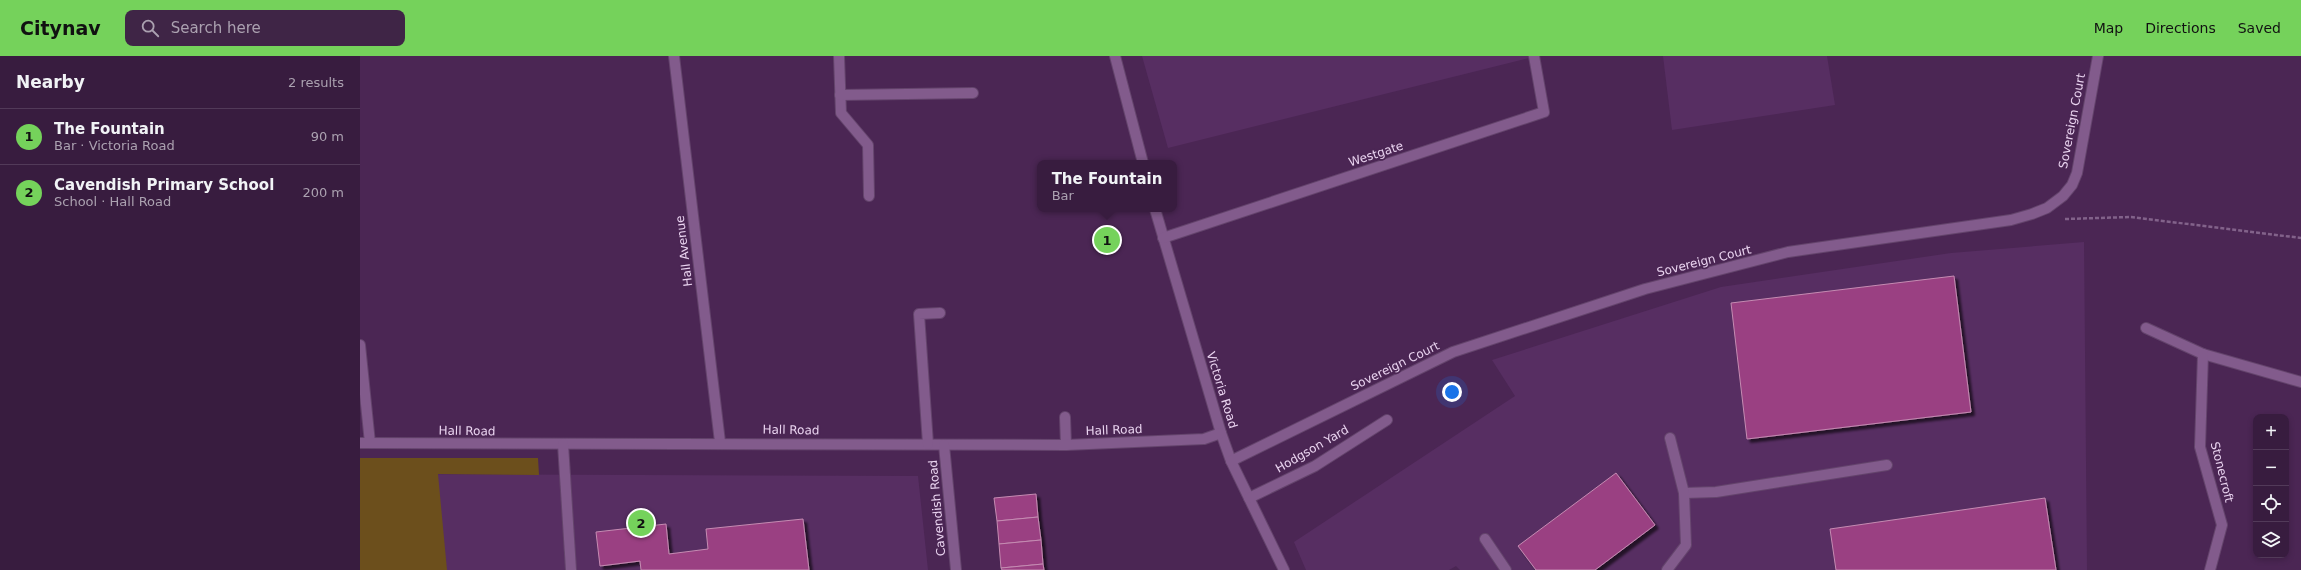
<!DOCTYPE html>
<html lang="en">
<head>
<meta charset="utf-8">
<style>
	body { margin:0; font-family:"DejaVu Sans",sans-serif; background:#3f2546; color:#f1f3f6 }
	.controls { position:absolute; right:12px; bottom:12px; display:grid; overflow:hidden; border-radius:8px; box-shadow:0 2px 6px #0003 }
	.controls button { width:36px; height:36px; display:grid; place-items:center; padding:0; border:0; border-bottom:1px solid #523a59; background:#381c3f; color:#f1f3f6; font:20px sans-serif }
	.you { position:absolute; left:1092px; top:336px; width:14px; height:14px; margin:-10px; border:3px solid #fff; border-radius:50%; background:#1a73e8; box-shadow:0 0 0 6px #1a73e833 }
	.badge { display:grid; place-items:center; width:26px; height:26px; border-radius:50%; background:#75d25b; color:#111; font-size:13px; font-weight:700 }
	.pin { position:absolute; translate:-50% -50%; border:2px solid #fff; box-shadow:0 1px 4px #0006 }
	.popup { position:absolute; left:677px; top:104px; width:140px; height:52px; box-sizing:border-box; display:grid; place-content:center; border-radius:8px; background:#381c3f; filter:drop-shadow(0 1px 3px #0005); font-size:13px; white-space:nowrap; color:#aba1b0 }
	.popup b { font-size:15px; color:#f1f3f6 }
	.popup::after { content:''; position:absolute; left:50%; top:100%; margin-left:-8px; border:8px solid transparent; border-top-color:#381c3f }
	.list { margin:0; padding:0; list-style:none }
	h2 { display:flex; justify-content:space-between; align-items:center; height:52px; margin:0; padding:0 16px; font-size:17px }
	h2 small { font-size:13px; font-weight:400; color:#aba1b0 }
	.list li { display:grid; grid-template-columns:26px 1fr auto; gap:12px; align-items:center; box-sizing:border-box; height:56px; padding:0 16px; border-top:1px solid #523a59 }
	.list b { display:block; font-size:15px; white-space:nowrap }
	.list p { margin:0; font-size:13px; white-space:nowrap; color:#aba1b0 }
	.list em { font-size:13px; font-style:normal; color:#aba1b0 }
	.icon { flex:none; width:22px; height:22px; fill:none; stroke:currentColor; stroke-width:2; stroke-linecap:round; stroke-linejoin:round }
	.map { position:relative; flex:none; width:1941px; height:514px; overflow:hidden }
	header { display:flex; align-items:center; gap:24px; box-sizing:border-box; height:56px; padding:0 20px; background:#75d25b; color:#111 }
	header strong { font-size:19px }
	nav { display:flex; gap:22px; margin-inline-start:auto; font-size:14px }
	.search { width:280px; height:36px; background:#3f2546; display:flex; align-items:center; gap:10px; box-sizing:border-box; padding:0 14px; border-radius:8px; color:#aba1b0; font-size:15px }
	main { display:flex }
	aside { flex:1; background:#381c3f }
	.map>svg:first-child { display:block }
	.built { fill:#572e62 }
	.green { fill:#6c4f1c }
	.building { fill:#9a4082; stroke:#c58bb2; filter:url(#shadow) }
	.lines { fill:none; stroke-linecap:round; stroke-linejoin:round }
	.minor-casing { stroke:#64446c; stroke-width:12 }
	.path { stroke:#82628a; stroke-width:2.5; stroke-dasharray:4 2; stroke-linecap:butt }
	.minor { stroke:#825b8c; stroke-width:10 }
	.labels { text-anchor:middle; stroke-width:3.5; stroke-linejoin:round; paint-order:stroke }
	.street-label { font-size:12px; fill:#ead4f0; stroke:#4b2654 }
</style>
</head>
<body>
<header>
<strong>Citynav</strong>
<div class="search"><svg class="icon" aria-label="search" viewBox="0 0 24 24"><circle cx="10" cy="10" r="6"/><path d="M15 15l6 6"/></svg>Search here</div>
<nav><a>Map</a><a>Directions</a><a>Saved</a></nav>
</header>
<main>
<aside>
<h2>Nearby<small>2 results</small></h2>
<ul class="list">
<li><span class="badge">1</span><div><b>The Fountain</b><p>Bar · Victoria Road</p></div><em>90 m</em></li>
<li><span class="badge">2</span><div><b>Cavendish Primary School</b><p>School · Hall Road</p></div><em>200 m</em></li>
</ul>
</aside>
<div class="map">
<svg width="1941" height="514" viewBox="0 0 1941 514">
	<defs>
		<filter id="shadow"><feDropShadow dx="3.5" dy="3.5" stdDeviation="1" flood-color="#0009"/></filter>
	</defs>
	<rect width="100%" height="100%" fill="#4b2654"/>
	<g class="built">
		<path d="M782 0H1177L808 92Z"/>
		<path d="M1303 0H1467L1475 49 1312 74Z"/>
		<path d="M1724 186 1727 514H1100L1096 510 1089 514H946L934 486 1155 340 1132 304 1361 231 1591 197Z"/>
		<path d="M0 418 558 420 568 514H0Z"/>
	</g>
	<path class="green" d="M0 402H178L179 419 78 418 87 514H0Z"/>
	<g class="building">
		<path d="M1594 220 1611 356 1387 383 1371 247Z"/>
		<path d="M1256 417 1295 469 1235 514H1176L1158 490Z"/>
		<path d="M676 438 678 461 637 465 634 442Z"/>
		<path d="M1685 442 1696 514H1476L1470 473Z"/>
		<path d="M678 461 681 484 639 488 637 465Z"/>
		<path d="M443 463 449 514H281L280 505 240 510 236 476 306 468 309 498 348 493 346 473Z"/>
		<path d="M681 484 683 508 641 512 639 488Z"/>
		<path d="M683 508 684 514H642L641 512Z"/>
	</g>
	<g class="lines">
		<g class="minor-casing">
			<g id="minor">
				<path d="M314 0 360 386"/>
				<path d="M479 0 481 57 508 89 509 140"/>
				<path d="M755 0 783 107"/>
				<path d="M480 39 613 37"/>
				<path d="M795 153 861 377 871 405 924 514"/>
				<path d="M803 182 1184 56 1174 0"/>
				<path d="M1786 272 1843 298 1941 326"/>
				<path d="M0 289 10 387"/>
				<path d="M1843 298 1840 391 1862 469 1850 514"/>
				<path d="M705 361 706 389"/>
				<path d="M0 387 706 389 844 383 861 377"/>
				<path d="M203 388 211 514"/>
				<path d="M568 388 559 258 580 257"/>
				<path d="M584 389 596 514"/>
				<path d="M871 405 1093 296 1285 233 1428 196 1651 164 1672 158 1687 152 1703 140 1712 129 1717 117 1738 0"/>
				<path d="M1324 437 1356 436 1527 409"/>
				<path d="M889 442 955 410 1027 364"/>
				<path d="M1125 483 1146 514"/>
				<path d="M1307 514 1326 489 1324 437 1310 382"/>
			</g>
		</g>
		<path class="path" d="M1705 163 1771 161 1941 182"/>
		<use href="#minor" class="minor"/>
	</g>
	<g class="labels">
		<g class="street-label">
			<text transform="translate(1712 65) rotate(-79)" y="4">Sovereign Court</text>
			<text transform="translate(1016 98) rotate(-18)" y="4">Westgate</text>
			<text transform="translate(324 195) rotate(-97)" y="4">Hall Avenue</text>
			<text transform="translate(1344 205) rotate(-14)" y="4">Sovereign Court</text>
			<text transform="translate(1035 310) rotate(-26)" y="4">Sovereign Court</text>
			<text transform="translate(862 334) rotate(73)" y="4">Victoria Road</text>
			<text transform="translate(431 374) rotate(1)" y="4">Hall Road</text>
			<text transform="translate(754 374) rotate(-2)" y="4">Hall Road</text>
			<text transform="translate(107 375) rotate(1)" y="4">Hall Road</text>
			<text transform="translate(952 393) rotate(-30)" y="4">Hodgson Yard</text>
			<text transform="translate(1862 416) rotate(76)" y="4">Stonecroft</text>
			<text transform="translate(577 452) rotate(-95)" y="4">Cavendish Road</text>
		</g>
	</g>
</svg>
<div class="controls">
<button>+</button>
<button>−</button>
<button><svg class="icon" aria-label="locate" viewBox="0 0 24 24"><circle cx="12" cy="12" r="6"/><path d="M12 2v4M12 18v4M2 12h4M18 12h4"/></svg></button>
<button><svg class="icon" aria-label="layers" viewBox="0 0 24 24"><path d="M12 4l9 5-9 5-9-5zM3 14l9 5 9-5"/></svg></button>
</div>
<div class="you"></div>
<div class="pin badge" style="left:747px;top:184px">1</div>
<div class="popup"><b>The Fountain</b>Bar</div>
<div class="pin badge" style="left:281px;top:467px">2</div>
</div>
</main>
</body>
</html>
